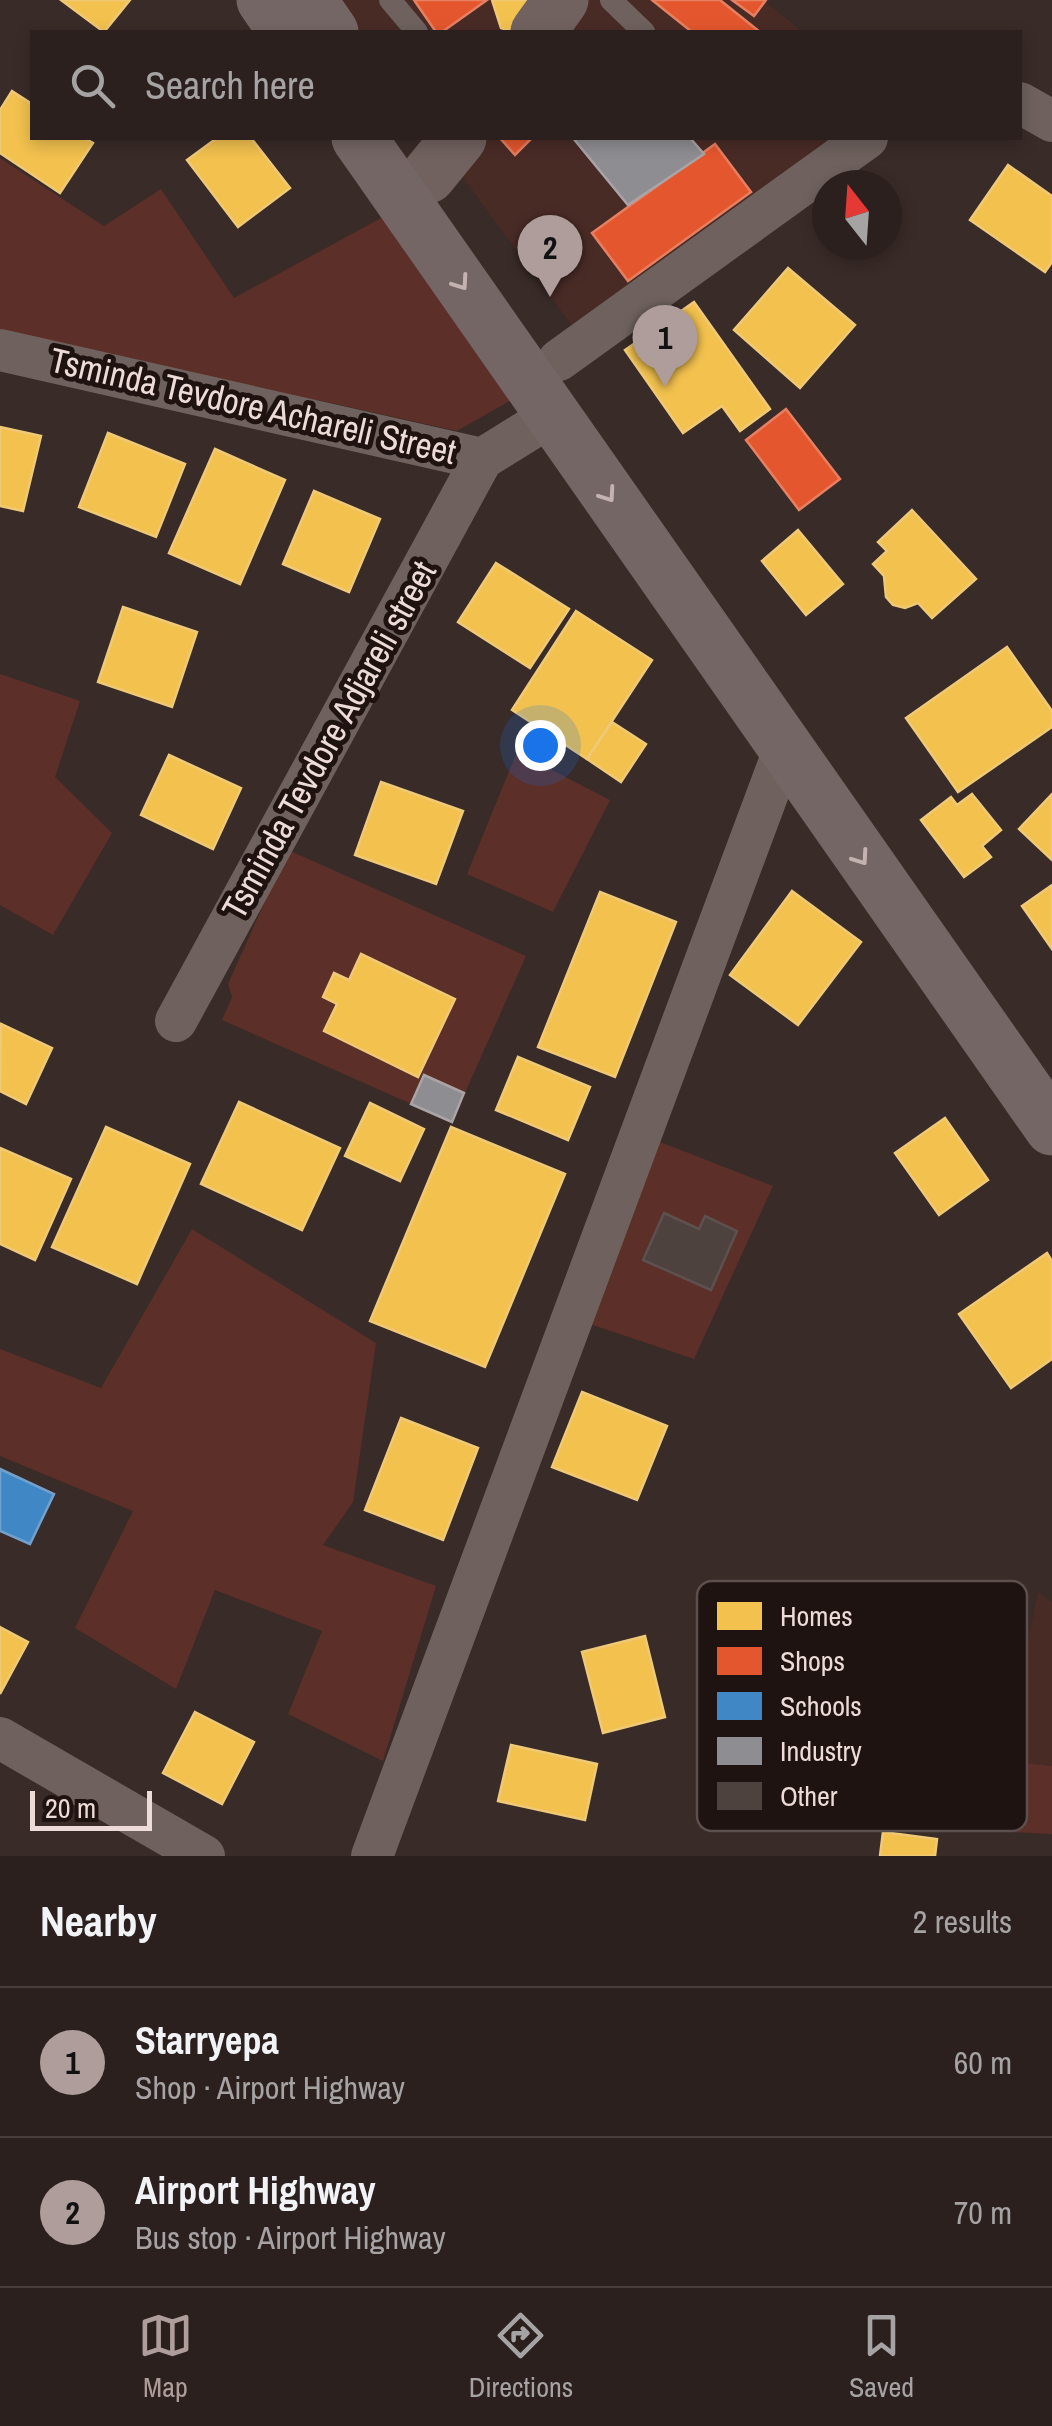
<!DOCTYPE html>
<html lang="en">
<head>
<meta charset="utf-8">
<style>
	body { margin:0; font-family:"Archivo Narrow",sans-serif; background:#372d2b; color:#f1f3f6 }
	.compass { position:absolute; left:812px; top:170px; width:90px; height:90px; border-radius:50%; background:#2b201e; box-shadow:0 5px 15px #0003; rotate:343deg }
	.scale { position:absolute; left:30px; bottom:25px; width:122px; box-sizing:border-box; padding-left:10px; border:5px solid #eddbd8; border-top:0; font-size:28px; line-height:35px; white-space:nowrap; color:#eddbd8; -webkit-text-stroke:8px #1e1311; paint-order:stroke }
	.you { position:absolute; left:540px; top:745px; width:35px; height:35px; margin:-25px; border:8px solid #fff; border-radius:50%; background:#1a73e8; box-shadow:0 0 0 15px #1a73e833 }
	.badge { display:grid; place-items:center; width:65px; height:65px; border-radius:50%; background:#ae9d9a; color:#111; font-size:32px; font-weight:700 }
	.pin { position:absolute; translate:-50% -82px; filter:drop-shadow(0 2px 5px #0008) }
	.pin::after { content:''; position:absolute; top:52px; width:35px; height:30px; background:inherit; clip-path:polygon(0 0,100% 0,50% 100%) }
	.list { margin:0; padding:0; list-style:none }
	h2 { display:flex; justify-content:space-between; align-items:center; height:130px; margin:0; padding:0 40px; font-size:42px }
	h2 small { font-size:32px; font-weight:400; color:#a6a3a4 }
	.list li { display:grid; grid-template-columns:65px 1fr auto; gap:30px; align-items:center; box-sizing:border-box; height:150px; padding:0 40px; border-top:2px solid #473e3c }
	.list b { display:block; font-size:38px; white-space:nowrap }
	.list p { margin:0; font-size:32px; white-space:nowrap; color:#a6a3a4 }
	.list em { font-size:32px; font-style:normal; color:#a6a3a4 }
	.icon { flex:none; width:55px; height:55px; fill:none; stroke:currentColor; stroke-width:2; stroke-linecap:round; stroke-linejoin:round }
	.map { position:relative; flex:none; width:1052px; height:1856px; overflow:hidden }
	.search { position:absolute; background:#2b201e; box-shadow:0 5px 15px #0003; left:30px; right:30px; top:30px; height:110px; display:flex; align-items:center; gap:25px; box-sizing:border-box; padding:0 35px; border-radius:0px; color:#a6a3a4; font-size:38px }
	.sheet { height:430px; background:#2b201e }
	nav { display:flex; justify-content:space-around; align-items:center; box-sizing:border-box; height:140px; border-top:2px solid #473e3c; background:#2b201e; font-size:28px; color:#a6a3a4 }
	nav a { display:grid; justify-items:center; gap:5px }
	nav .on { color:#ae9d9a }
	.map>svg:first-child { display:block }
	.built { fill:#492b26 }
	.green { fill:#5c2f28 }
	.homes { fill:#f2c14e; stroke:#f0c977; stroke-width:2.5 }
	.shops { fill:#e4572e; stroke:#e77f61; stroke-width:2.5 }
	.schools { fill:#3f88c5; stroke:#73a1cb; stroke-width:2.5 }
	.industry { fill:#8d8d92; stroke:#aaa4a7; stroke-width:2.5 }
	.building { fill:#4e423f; stroke:#5e504e; stroke-width:2.5 }
	.lines { fill:none; stroke-linecap:round; stroke-linejoin:round }
	.lane { stroke:#6e615e; stroke-width:22 }
	.street { stroke:#6e615e; stroke-width:42 }
	.secondary { stroke:#71625f; stroke-width:55 }
	.highway { stroke:#746664; stroke-width:55 }
	.oneway { stroke:#c3b2af }
	.labels { text-anchor:middle; stroke-width:10; stroke-linejoin:round; paint-order:stroke }
	.street-label { font-size:35px; fill:#eddbd8; stroke:#1e1311 }
	.key { fill:#1e1311; stroke:#5c4f4d; stroke-width:2.5 }
	.key-label { font-size:28px; fill:#eddbd8 }
</style>
</head>
<body>
<div class="map">
<svg width="1052" height="1856" viewBox="0 0 1052 1856">
	<rect width="100%" height="100%" fill="#392b28"/>
	<g class="built">
		<path d="M337 0H763L803 32H360Z"/>
		<path d="M467 138H864L573 327 453 164Z"/>
		<path d="M1038 1592 1052 1602V1766L1003 1762Z"/>
	</g>
	<g class="green">
		<path d="M0 158 104 226 161 189 234 298 394 211 515 398 457 431 318 400 304 418 0 350Z"/>
		<path d="M0 674 80 701 55 777 112 833 53 935 0 905Z"/>
		<path d="M517 752 610 800 553 912 467 874Z"/>
		<path d="M288 850 526 956 452 1122 222 1020 232 997 228 984Z"/>
		<path d="M650 1138 773 1186 694 1359 584 1322Z"/>
		<path d="M192 1229 376 1343 353 1502 323 1545 436 1586 383 1761 288 1714 322 1631 215 1590 176 1689 75 1628 133 1511 0 1456V1349L101 1388Z"/>
		<path d="M912 1750 1052 1766V1834L883 1826Z"/>
	</g>
	<g class="homes">
		<path d="M61 0H130L104 32Z"/>
		<path d="M492 0H534L513 32 501 28Z"/>
		<path d="M12 91 32 104V138H84L93 143 60 193 0 153V110Z"/>
		<path d="M217 138H251L290 188 238 227 187 160Z"/>
		<path d="M1008 165 1052 196V262L1045 272 970 220Z"/>
		<path d="M788 268 855 325 800 388 734 330Z"/>
		<path d="M694 302 770 409 740 431 722 406 683 433 625 350Z"/>
		<path d="M0 427 41 436 23 511 0 506Z"/>
		<path d="M108 433 185 464 156 537 79 507Z"/>
		<path d="M215 449 285 480 240 584 169 553Z"/>
		<path d="M314 491 380 519 349 592 283 564Z"/>
		<path d="M912 510 976 579 932 618 918 603 905 608 893 605 886 597 884 576 873 564 887 551 878 542Z"/>
		<path d="M798 530 843 584 806 615 762 561Z"/>
		<path d="M496 563 569 609 530 668 458 622Z"/>
		<path d="M123 607 197 632 172 707 98 682Z"/>
		<path d="M576 611 652 660 587 759 512 710Z"/>
		<path d="M1007 647 1052 711V727L958 792 906 718Z"/>
		<path d="M612 722 646 744 621 782 587 759Z"/>
		<path d="M169 755 241 788 213 849 141 815Z"/>
		<path d="M381 782 463 811 436 884 355 855Z"/>
		<path d="M972 794 1001 830 982 846 991 857 964 877 921 820 951 797 957 805Z"/>
		<path d="M1052 794V860L1019 829Z"/>
		<path d="M1052 885V949L1022 906Z"/>
		<path d="M792 891 861 942 798 1025 730 975Z"/>
		<path d="M600 892 676 922 615 1077 538 1047Z"/>
		<path d="M361 954 455 999 418 1077 324 1031 337 1004 323 997 334 973 349 980Z"/>
		<path d="M1 1024 52 1048 26 1104 0 1091Z"/>
		<path d="M518 1057 590 1087 568 1140 496 1110Z"/>
		<path d="M239 1102 340 1148 302 1230 201 1184Z"/>
		<path d="M370 1103 424 1129 400 1181 345 1156Z"/>
		<path d="M945 1118 988 1180 939 1215 895 1153Z"/>
		<path d="M106 1127 190 1164 137 1284 52 1247Z"/>
		<path d="M451 1127 565 1174 485 1367 370 1321Z"/>
		<path d="M0 1148 71 1179 35 1260 0 1244Z"/>
		<path d="M1047 1253 1052 1261V1359L1011 1388 959 1314Z"/>
		<path d="M582 1392 667 1426 637 1500 552 1467Z"/>
		<path d="M401 1418 478 1448 443 1540 365 1510Z"/>
		<path d="M0 1627 28 1642 0 1694Z"/>
		<path d="M645 1636 665 1717 603 1733 582 1652Z"/>
		<path d="M195 1712 254 1742 222 1804 163 1773Z"/>
		<path d="M511 1745 597 1764 585 1820 498 1801Z"/>
		<path d="M883 1832 937 1839 935 1856H880Z"/>
	</g>
	<g class="shops">
		<path d="M414 0H487L442 32H436Z"/>
		<path d="M652 0H720L760 32H692Z"/>
		<path d="M732 0H766L754 16Z"/>
		<path d="M500 138H532L515 155Z"/>
		<path d="M715 144 751 192 628 281 592 233Z"/>
		<path d="M786 409 840 479 799 510 746 440Z"/>
	</g>
	<path class="schools" d="M0 1469 54 1494 30 1544 0 1531Z"/>
	<g class="industry">
		<path d="M573 138H690L704 154 628 205Z"/>
		<path d="M424 1075 464 1093 452 1122 411 1104Z"/>
	</g>
	<path class="building" d="M664 1213 699 1229 705 1216 737 1231 711 1290 643 1260Z"/>
	<g class="lines">
		<g class="lane">
			<path d="M390 0 417 32"/>
			<path d="M611 0 644 32"/>
		</g>
		<g class="street">
			<path d="M1020 103 1052 121"/>
			<path d="M0 350 482 459"/>
			<path d="M559 360 867 138"/>
			<path d="M176 1021 482 459 553 415"/>
			<path d="M0 1738 204 1856"/>
			<path d="M372 1856 784 750"/>
		</g>
		<g class="secondary">
			<path d="M538 32 561 0"/>
			<path d="M428 176 459 138"/>
		</g>
		<g class="highway">
			<path d="M264 0 286 32"/>
			<path d="M309 0 331 32"/>
			<path d="M359 138 1052 1128"/>
		</g>
	</g>
	<defs><path id="oneway-chevron" d="M-2-3.5L2.5 0L-2 3.5" fill="none" stroke-width="1.6" stroke-linecap="round" stroke-linejoin="round" transform="scale(2.5)"/></defs>
	<g class="oneway">
		<use href="#oneway-chevron" transform="translate(461 283) rotate(55)"/>
		<use href="#oneway-chevron" transform="translate(608 495) rotate(55)"/>
		<use href="#oneway-chevron" transform="translate(861 858) rotate(55)"/>
	</g>
	<g class="labels">
		<g class="street-label">
			<text transform="translate(253 406) rotate(13)" y="12">Tsminda Tevdore Achareli Street</text>
			<text transform="translate(329 740) rotate(-61)" y="12">Tsminda Tevdore Adjareli street</text>
		</g>
	</g>
	<rect x="697" y="1581" width="330" height="250" rx="15" class="key"/>
	<rect x="717" y="1602" width="45" height="28" fill="#f2c14e"/>
	<rect x="717" y="1647" width="45" height="28" fill="#e4572e"/>
	<rect x="717" y="1692" width="45" height="28" fill="#3f88c5"/>
	<rect x="717" y="1737" width="45" height="28" fill="#8d8d92"/>
	<rect x="717" y="1782" width="45" height="28" fill="#4e423f"/>
	<g class="key-label">
		<text x="780" y="1626">Homes</text>
		<text x="780" y="1671">Shops</text>
		<text x="780" y="1716">Schools</text>
		<text x="780" y="1761">Industry</text>
		<text x="780" y="1806">Other</text>
	</g>
</svg>
<svg class="compass" viewBox="-18 -18 36 36"><path d="M0-13l5 13h-10z" fill="#e53935"/><path d="M0 13l5-13h-10z" fill="#a6a3a4"/></svg>
<div class="scale">20 m</div>
<div class="you"></div>
<div class="pin badge" style="left:665px;top:387px">1</div>
<div class="pin badge" style="left:550px;top:297px">2</div>
<div class="search"><svg class="icon" aria-label="search" viewBox="0 0 24 24"><circle cx="10" cy="10" r="6"/><path d="M15 15l6 6"/></svg>Search here</div>
</div>
<section class="sheet">
<h2>Nearby<small>2 results</small></h2>
<ul class="list">
<li><span class="badge">1</span><div><b>Starryepa</b><p>Shop · Airport Highway</p></div><em>60 m</em></li>
<li><span class="badge">2</span><div><b>Airport Highway</b><p>Bus stop · Airport Highway</p></div><em>70 m</em></li>
</ul>
</section>
<nav>
<a class="on"><svg class="icon" aria-label="map" viewBox="0 0 24 24"><path d="M3 6l6-2 6 2 6-2v14l-6 2-6-2-6 2zM9 4v14M15 6v14"/></svg>Map</a>
<a><svg class="icon" aria-label="directions" viewBox="0 0 24 24"><path d="M12 3l9 9-9 9-9-9zM9 14v-3h6M13 9l2 2-2 2"/></svg>Directions</a>
<a><svg class="icon" aria-label="saved" viewBox="0 0 24 24"><path d="M7 4h10v16l-5-4-5 4z"/></svg>Saved</a>
</nav>
</body>
</html>
